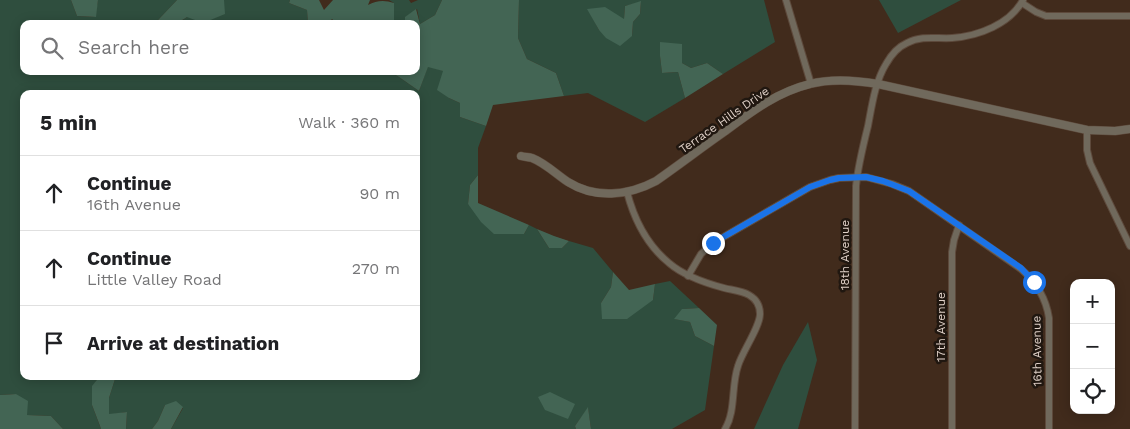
<!DOCTYPE html>
<html lang="en">
<head>
<meta charset="utf-8">
<style>
	body { margin:0; font-family:"Work Sans",sans-serif; background:#f6f6f6; color:#202124 }
	.controls { position:absolute; right:15px; bottom:15px; display:grid; overflow:hidden; border-radius:10px; box-shadow:0 2px 12px #0003 }
	.controls button { width:45px; height:45px; display:grid; place-items:center; padding:0; border:0; border-bottom:1px solid #e0e0e0; background:#fff; color:#202124; font:25px sans-serif }
	.stop { position:absolute; width:15px; height:15px; margin:-11px; border:4px solid #1a73e8; border-radius:50%; background:#fff }
	.stop.end { background:#1a73e8; border-color:#fff; box-shadow:0 1px 5px #0008 }
	.list { margin:0; padding:0; list-style:none }
	h2 { display:flex; justify-content:space-between; align-items:center; height:65px; margin:0; padding:0 20px; font-size:21px }
	h2 small { font-size:16px; font-weight:400; color:#757577 }
	.list li { display:grid; grid-template-columns:32px 1fr auto; gap:15px; align-items:center; box-sizing:border-box; height:75px; padding:0 20px; border-top:1px solid #e0e0e0 }
	.list b { display:block; font-size:19px; white-space:nowrap }
	.list p { margin:0; font-size:16px; white-space:nowrap; color:#757577 }
	.list em { font-size:16px; font-style:normal; color:#757577 }
	.icon { flex:none; width:28px; height:28px; fill:none; stroke:currentColor; stroke-width:2; stroke-linecap:round; stroke-linejoin:round }
	.map { position:relative; flex:none; width:1130px; height:429px; overflow:hidden }
	.search { position:absolute; background:#fff; box-shadow:0 2px 12px #0003; left:20px; top:20px; width:400px; height:55px; display:flex; align-items:center; gap:12px; box-sizing:border-box; padding:0 18px; border-radius:10px; color:#757577; font-size:19px }
	.panel { position:absolute; background:#fff; box-shadow:0 2px 12px #0003; left:20px; top:90px; width:400px; height:290px; border-radius:10px }
	.map>svg:first-child { display:block }
	.green { fill:#2f4e3e; fill-rule:evenodd }
	.forest { fill:#436554 }
	.lines { fill:none; stroke-linecap:round; stroke-linejoin:round }
	.minor-casing { stroke:#5d493b; stroke-width:8 }
	.tertiary-casing { stroke:#5d493b; stroke-width:9 }
	.minor { stroke:#70695c; stroke-width:6 }
	.tertiary { stroke:#70695c; stroke-width:8 }
	.route { stroke:#1a73e8; stroke-width:6 }
	.labels { text-anchor:middle; stroke-width:5; stroke-linejoin:round; paint-order:stroke }
	.street-label { font-size:12px; fill:#dfd0c7; stroke:#201710 }
</style>
</head>
<body>
<div class="map">
<svg width="1130" height="429" viewBox="0 0 1130 429">
	<rect width="100%" height="100%" fill="#412b1c"/>
	<g class="green">
		<path d="M0 0H71L77 16 95 17 98 0H177L158 20 163 24H24V71H389L399 77 419 91 428 66 444 71 449 98 460 103V117L486 126 478 148V175L470 185 468 204 524 234 529 225 537 229 549 248H562L569 241 593 248 613 272 611 287 601 303 653 300 655 284 670 281 699 308 683 309 675 319 690 322 695 336 714 346 705 410 672 429H591L588 408 575 426 576 429H171L183 408 165 405 158 421 152 429H126L127 412 109 415V398L116 376H416V94H24V376H100L92 387V405L101 429H63L51 416 27 415 16 394 0 395Z"/>
		<path d="M224 0H290L289 3 307 10 308 24H177L187 17 224 14Z"/>
		<path d="M389 0H409L411 3 418 0H442L435 15 420 24 417 9 406 17 405 24H394V3Z"/>
		<path d="M519 0H764L775 42 723 74 707 63 691 68 682 63 660 42V56L662 73 678 72 685 98 645 122 588 93 564 96 556 73 527 59 518 38ZM641 2 640 14 633 22 632 36 599 30 588 9 624 20 625 6Z"/>
		<path d="M879 0H961L898 33Z"/>
		<path d="M808 322 817 360 798 429H754L783 365Z"/>
	</g>
	<g class="forest">
		<path d="M71 0H98L96 17 77 16Z"/>
		<path d="M177 0H224L225 14 203 23 187 17C178 23 168 28 158 20Z"/>
		<path d="M290 0H319L324 10 333 0H370L368 5C377 0 385 0 394 3V24H337L332 19 328 24H308L307 10 289 3Z"/>
		<path d="M442 0H519L518 38 527 59 556 73 564 96 493 105 486 126 460 117V103L449 98 437 90 443 71 428 67 419 91 399 77 389 71H416V24H405V17L416 9 420 24 435 15Z"/>
		<path d="M641 1 640 14 633 22 632 36 620 46 606 38 599 30 587 9 605 7 624 19 625 6Z"/>
		<path d="M660 42 682 44V63L691 68 707 63 723 74 685 98 678 72 662 73 660 56Z"/>
		<path d="M478 175V203L529 225 524 234H494L481 222 468 204 470 185Z"/>
		<path d="M537 229 554 236 569 241 562 248H549Z"/>
		<path d="M613 272 629 290 655 284 653 300 627 319H602L601 303 611 287Z"/>
		<path d="M699 308 717 325 714 346 695 336 690 322 674 319 682 309Z"/>
		<path d="M100 376H116L109 398V414L127 412 126 429H101L100 426 92 405V386Z"/>
		<path d="M550 392 575 404 568 419 545 410 538 397Z"/>
		<path d="M16 394 28 401 27 415 51 416 63 429H0V395Z"/>
		<path d="M176 401 183 407 171 429H152L158 421 165 405Z"/>
		<path d="M588 407 591 429H576L575 426Z"/>
	</g>
	<g class="lines">
		<g class="minor-casing">
			<g id="minor">
				<path d="M786 0 811 84"/>
				<path d="M1022 3 1036 12 1046 16H1130"/>
				<path d="M1087 130V150L1090 163 1130 246"/>
				<path d="M627 192C634 219 647 245 669 263 684 276 705 283 724 288 732 290 742 291 749 295 756 299 760 306 760 314 760 327 742 352 738 366 731 386 736 411 725 429"/>
				<path d="M688 276 701 254 713 243 810 187 830 180 839 178 866 177 892 184 909 191 1021 269C1036 282 1046 298 1049 318V429"/>
				<path d="M855 429 856 186C858 166 863 146 868 126 872 105 875 82 886 64 891 55 898 47 907 43 922 35 937 39 952 38 979 36 1010 24 1023 0"/>
				<path d="M952 429V252L954 240 959 225"/>
			</g>
		</g>
		<g class="tertiary-casing">
			<path id="tertiary" d="M521 156C524 157 529 157 532 158 545 163 556 174 568 182 595 199 628 196 656 181 679 165 701 148 724 132 751 112 777 92 810 84 832 78 855 80 878 84L1087 130 1115 131 1130 129"/>
		</g>
		<use href="#minor" class="minor"/>
		<use href="#tertiary" class="tertiary"/>
	</g>
	<g class="lines">
		<path class="route" d="M713 243 810 187 830 180 839 178 866 177 883 181 909 191 1021 268 1034 282"/>
	</g>
	<g class="labels">
		<g class="street-label">
			<text transform="translate(724 120) rotate(-35)" y="4">Terrace Hills Drive</text>
			<text transform="translate(845 255) rotate(-90)" y="4">18th Avenue</text>
			<text transform="translate(941 327) rotate(-90)" y="4">17th Avenue</text>
			<text transform="translate(1037 351) rotate(-91)" y="4">16th Avenue</text>
		</g>
	</g>
</svg>
<div class="controls">
<button>+</button>
<button>−</button>
<button><svg class="icon" aria-label="locate" viewBox="0 0 24 24"><circle cx="12" cy="12" r="6"/><path d="M12 2v4M12 18v4M2 12h4M18 12h4"/></svg></button>
</div>
<div class="stop" style="left:1034px;top:282px"></div>
<div class="stop end" style="left:713px;top:243px"></div>
<div class="search"><svg class="icon" aria-label="search" viewBox="0 0 24 24"><circle cx="10" cy="10" r="6"/><path d="M15 15l6 6"/></svg>Search here</div>
<section class="panel">
<h2>5 min<small>Walk · 360 m</small></h2>
<ul class="list">
<li><svg class="icon" aria-label="ahead" viewBox="0 0 24 24"><path d="M12 20V5M6 11l6-6 6 6"/></svg><div><b>Continue</b><p>16th Avenue</p></div><em>90 m</em></li>
<li><svg class="icon" aria-label="ahead" viewBox="0 0 24 24"><path d="M12 20V5M6 11l6-6 6 6"/></svg><div><b>Continue</b><p>Little Valley Road</p></div><em>270 m</em></li>
<li><svg class="icon" aria-label="arrive" viewBox="0 0 24 24"><path d="M6 21V4h12l-3 4 3 4H6"/></svg><div><b>Arrive at destination</b></div></li>
</ul>
</section>
</div>
</body>
</html>
